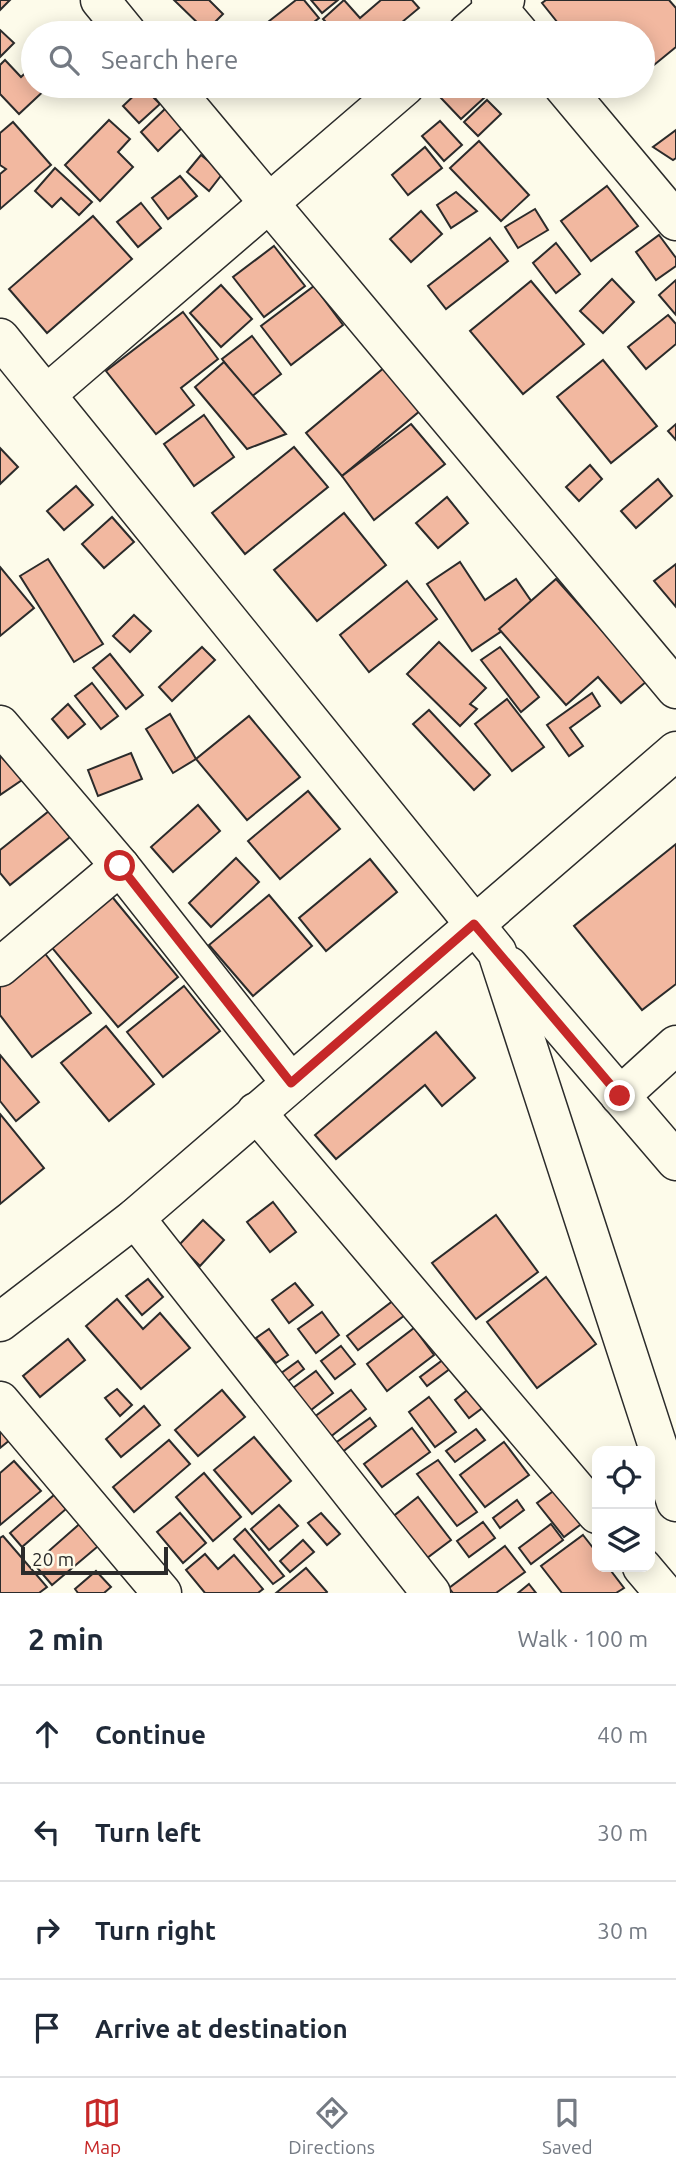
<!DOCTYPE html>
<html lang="en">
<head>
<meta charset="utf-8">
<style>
	body { margin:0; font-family:Ubuntu,sans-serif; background:#f6f6f7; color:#1f2937 }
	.controls { position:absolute; right:21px; bottom:21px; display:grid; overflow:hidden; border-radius:14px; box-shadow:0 4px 18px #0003 }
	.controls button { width:63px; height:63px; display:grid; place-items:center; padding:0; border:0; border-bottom:2px solid #e0e1e3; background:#fff; color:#1f2937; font:35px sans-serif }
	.scale { position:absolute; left:21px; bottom:18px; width:147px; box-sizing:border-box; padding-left:7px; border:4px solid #2b2b2b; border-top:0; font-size:19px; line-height:24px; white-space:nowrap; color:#2b2b2b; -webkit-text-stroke:5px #fdfbea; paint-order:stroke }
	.stop { position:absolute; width:21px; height:21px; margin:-16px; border:5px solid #c62828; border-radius:50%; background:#fff }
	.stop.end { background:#c62828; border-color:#fff; box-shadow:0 2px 7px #0008 }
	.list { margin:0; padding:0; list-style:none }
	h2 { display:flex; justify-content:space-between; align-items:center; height:91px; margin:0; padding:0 28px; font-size:30px }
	h2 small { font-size:23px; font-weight:400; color:#747a83 }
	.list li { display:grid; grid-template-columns:46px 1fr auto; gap:21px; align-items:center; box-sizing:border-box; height:98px; padding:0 28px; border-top:2px solid #e0e1e3 }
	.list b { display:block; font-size:26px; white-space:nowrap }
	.list em { font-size:23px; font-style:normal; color:#747a83 }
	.icon { flex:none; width:38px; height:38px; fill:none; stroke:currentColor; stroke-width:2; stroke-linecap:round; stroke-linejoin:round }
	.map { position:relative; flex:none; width:676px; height:1593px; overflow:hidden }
	.search { position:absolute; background:#fff; box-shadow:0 4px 18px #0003; left:21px; right:21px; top:21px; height:77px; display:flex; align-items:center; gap:18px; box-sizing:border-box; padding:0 24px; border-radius:38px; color:#747a83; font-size:26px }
	.sheet { height:483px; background:#fff }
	nav { display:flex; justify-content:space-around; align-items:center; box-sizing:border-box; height:98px; border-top:2px solid #e0e1e3; background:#fff; font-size:19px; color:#747a83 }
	nav a { display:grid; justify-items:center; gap:4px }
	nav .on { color:#c62828 }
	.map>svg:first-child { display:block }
	.building { fill:#f2b8a0; stroke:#2b2b2b; stroke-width:2 }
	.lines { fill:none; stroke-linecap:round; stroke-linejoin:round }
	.minor-casing { stroke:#2b2b2b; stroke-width:41 }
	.minor { stroke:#fdfbea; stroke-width:38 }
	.route { stroke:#c62828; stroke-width:9 }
</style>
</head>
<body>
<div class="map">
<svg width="676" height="1593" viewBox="0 0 676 1593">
	<rect width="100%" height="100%" fill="#fdfbea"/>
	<g class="building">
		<path d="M0 0H10L0 10Z"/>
		<path d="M174 0H209L223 14 206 31Z"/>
		<path d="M296 0H304L319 18 300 33H254Z"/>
		<path d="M311 0H338L322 13Z"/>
		<path d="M344 0 360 18 381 0H412L419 8 389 33H336L323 19Z"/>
		<path d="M546 0H669L676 8V47L643 74V33H566L542 3Z"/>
		<path d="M0 30 14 43 0 57Z"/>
		<path d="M5 60 21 77 33 66V86H49L19 114 0 94V65Z"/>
		<path d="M454 86H497L461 119 441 98Z"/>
		<path d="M608 86H627L615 95Z"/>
		<path d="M143 87 160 104 139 123 123 106Z"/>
		<path d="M487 100 501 114 478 136 464 122Z"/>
		<path d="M167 107 185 125 158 151 141 132Z"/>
		<path d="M109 120 130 139 118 152 133 167 100 201 65 165Z"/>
		<path d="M440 121 462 145 444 161 422 136Z"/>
		<path d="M13 122 51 165 0 209V174L6 169 0 165V133Z"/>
		<path d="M676 130V158L673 160 653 147Z"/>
		<path d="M479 141 529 195 501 221 450 168Z"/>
		<path d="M425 147 442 168 408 195 392 175Z"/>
		<path d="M201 155 223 173 209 191 187 172Z"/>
		<path d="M55 168 92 202 79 215 61 198 52 207 35 191Z"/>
		<path d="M180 176 197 196 168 219 152 198Z"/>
		<path d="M607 186 638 226 591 261 561 221Z"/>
		<path d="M456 192 477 211 451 228 437 205Z"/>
		<path d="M141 203 161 228 138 247 117 222Z"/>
		<path d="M535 209 548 230 518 248 505 227Z"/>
		<path d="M421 211 442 234 411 262 390 239Z"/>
		<path d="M93 216 132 259 47 333 9 289Z"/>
		<path d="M659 235 676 258V266L656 280 636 252Z"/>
		<path d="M490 238 508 261 446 309 428 286Z"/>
		<path d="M556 243 580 274 556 293 533 263Z"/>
		<path d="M274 246 305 286 264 317 233 277Z"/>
		<path d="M612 279 634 302 603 333 580 311Z"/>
		<path d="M676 280V315L659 295Z"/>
		<path d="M531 281 584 344 523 394 470 331Z"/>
		<path d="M221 285 252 319 221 347 190 313Z"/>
		<path d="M314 286 343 325 291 365 261 326Z"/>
		<path d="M183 312 218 359 181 388 194 405 156 434 106 371Z"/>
		<path d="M668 315 676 324V344L646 369 628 347Z"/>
		<path d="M252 336 281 374 251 397 222 359Z"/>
		<path d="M603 360 657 426 611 463 557 397Z"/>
		<path d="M224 362 286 434 247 449 195 387Z"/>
		<path d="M385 367 421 410 342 476 306 433Z"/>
		<path d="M204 415 234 457 194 486 164 444Z"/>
		<path d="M411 424 445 464 374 520 342 476Z"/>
		<path d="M676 424V440L668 431Z"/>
		<path d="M294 447 328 487 245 554 212 513Z"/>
		<path d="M0 448 18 467 0 484Z"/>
		<path d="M590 465 602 479 579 501 566 487Z"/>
		<path d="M658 479 672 496 636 528 621 511Z"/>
		<path d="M76 486 93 505 64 530 47 511Z"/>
		<path d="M447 497 468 523 438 548 416 523Z"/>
		<path d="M344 513 386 565 317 621 274 570Z"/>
		<path d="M112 517 134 542 104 568 82 544Z"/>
		<path d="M48 559 103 644 74 662 20 576Z"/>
		<path d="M460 562 485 600 516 579 536 608 472 651 427 584Z"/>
		<path d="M676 564V607L654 581Z"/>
		<path d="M0 567 34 608 0 636Z"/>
		<path d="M556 579 647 681 621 703 598 677 566 705 499 629Z"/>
		<path d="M407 581 437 619 369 672 340 635Z"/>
		<path d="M134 615 151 631 130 652 113 636Z"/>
		<path d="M439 642 486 688 470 704 477 709 460 726 407 674Z"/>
		<path d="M202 647 215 660 172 701 159 687Z"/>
		<path d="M500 647 539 697 521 712 481 660Z"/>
		<path d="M110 654 143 695 126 709 93 668Z"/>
		<path d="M92 683 118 716 101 729 75 696Z"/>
		<path d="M592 693 600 706 570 728 583 746 569 756 547 725Z"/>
		<path d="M507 699 544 747 512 771 475 724Z"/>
		<path d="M68 704 85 724 68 738 52 719Z"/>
		<path d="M429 710 490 775 474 790 413 724Z"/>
		<path d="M170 714 196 759 173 773 146 729Z"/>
		<path d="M249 716 300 777 247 820 196 759Z"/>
		<path d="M131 753 142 779 98 796 88 770Z"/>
		<path d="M0 755 22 780 0 795Z"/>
		<path d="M308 791 340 829 280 879 248 841Z"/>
		<path d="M198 805 220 831 173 872 151 847Z"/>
		<path d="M49 811 70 837 10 885 0 873V850Z"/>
		<path d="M676 844V984L642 1010 574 926Z"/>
		<path d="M236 858 259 882 211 927 189 903Z"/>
		<path d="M370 859 397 892 326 951 299 918Z"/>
		<path d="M109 893 178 977 118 1027 48 943Z"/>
		<path d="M269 895 312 946 253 996 209 945Z"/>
		<path d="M43 951 91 1013 32 1057 0 1015V984Z"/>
		<path d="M184 986 220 1031 163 1077 127 1032Z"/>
		<path d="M106 1026 154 1084 109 1121 61 1063Z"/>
		<path d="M436 1032 475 1078 442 1106 425 1085 336 1159 315 1135Z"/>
		<path d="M0 1055 39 1102 16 1121 0 1101Z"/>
		<path d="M0 1114 44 1168 0 1204Z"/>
		<path d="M273 1202 296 1232 270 1252 247 1222Z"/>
		<path d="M496 1215 538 1272 476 1319 432 1263Z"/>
		<path d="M203 1220 224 1240 200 1266 179 1245Z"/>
		<path d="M546 1277 596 1344 537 1388 487 1322Z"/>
		<path d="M148 1279 163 1297 142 1315 126 1296Z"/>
		<path d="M295 1283 313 1305 289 1323 272 1300Z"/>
		<path d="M117 1299 143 1329 160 1313 190 1348 141 1389 86 1326Z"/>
		<path d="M394 1300 405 1315 358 1350 347 1336Z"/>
		<path d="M322 1312 339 1335 316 1353 298 1329Z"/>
		<path d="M414 1328 434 1355 387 1391 367 1364Z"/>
		<path d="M269 1329 288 1355 276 1363 256 1338Z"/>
		<path d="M68 1339 85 1360 40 1397 23 1376Z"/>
		<path d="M341 1346 355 1364 335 1379 321 1361Z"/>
		<path d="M448 1356 455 1365 427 1386 420 1377Z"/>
		<path d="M298 1361 304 1369 279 1388 273 1379Z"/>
		<path d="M316 1371 333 1393 302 1417 285 1394Z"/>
		<path d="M471 1387 485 1406 469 1418 455 1400Z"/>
		<path d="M117 1389 132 1405 120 1416 105 1398Z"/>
		<path d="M222 1390 245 1417 198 1456 175 1430Z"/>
		<path d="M351 1390 366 1409 325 1441 310 1420Z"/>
		<path d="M429 1397 456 1432 435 1447 409 1412Z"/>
		<path d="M144 1406 160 1425 121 1457 106 1439Z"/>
		<path d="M0 1416 16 1435 0 1448Z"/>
		<path d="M370 1418 376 1426 341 1453 334 1444Z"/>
		<path d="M412 1428 430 1452 382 1487 364 1464Z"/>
		<path d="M476 1429 485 1440 455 1462 446 1451Z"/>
		<path d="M254 1437 291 1481 252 1514 214 1470Z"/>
		<path d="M169 1440 190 1464 134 1512 113 1487Z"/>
		<path d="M504 1442 529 1475 485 1507 460 1475Z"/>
		<path d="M438 1460 477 1512 457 1526 417 1474Z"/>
		<path d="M14 1461 41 1491 0 1525V1473Z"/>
		<path d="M204 1473 241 1517 213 1541 176 1497Z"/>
		<path d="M563 1484 588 1519 564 1537 537 1503Z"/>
		<path d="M54 1495 66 1509 22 1547 10 1533Z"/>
		<path d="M418 1497 451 1540 423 1561 391 1518Z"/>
		<path d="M517 1500 524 1510 500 1528 493 1518Z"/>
		<path d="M279 1505 298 1526 269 1550 251 1529Z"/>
		<path d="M180 1513 206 1543 183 1563 157 1532Z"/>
		<path d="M321 1513 340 1534 327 1545 308 1523Z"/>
		<path d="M84 1520 103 1542 52 1585 34 1564Z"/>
		<path d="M483 1522 495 1538 469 1557 457 1541Z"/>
		<path d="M551 1524 563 1540 531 1564 519 1548Z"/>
		<path d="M245 1529 284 1576 273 1584 234 1539Z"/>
		<path d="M583 1535 597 1553V1567H608L624 1588 616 1593H562L541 1566Z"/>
		<path d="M3 1536 47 1587 39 1593H0V1538Z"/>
		<path d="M303 1540 314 1552 290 1572 280 1561Z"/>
		<path d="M505 1546 525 1572 496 1593H453L449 1588Z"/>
		<path d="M205 1554 218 1569 234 1555 263 1589 258 1593H205L186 1570Z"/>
		<path d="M306 1568 327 1592 326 1593H276Z"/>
		<path d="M96 1571 111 1587 104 1593H78L75 1589Z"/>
		<path d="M529 1584 536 1593H518Z"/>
	</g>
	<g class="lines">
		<g class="minor-casing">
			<g id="minor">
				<path d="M100 0 127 33"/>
				<path d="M491 0 519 33"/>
				<path d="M467 33 505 0"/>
				<path d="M171 86 676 689"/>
				<path d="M563 86 676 221"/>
				<path d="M0 338 497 952 676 1502"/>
				<path d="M47 394 405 86"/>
				<path d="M0 725 120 866 291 1083"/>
				<path d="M509 966 676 1161"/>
				<path d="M0 967 120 866"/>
				<path d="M620 1096 676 1045"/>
				<path d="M256 1112 597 1514"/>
				<path d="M135 1218 431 1593"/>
				<path d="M0 1322 135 1218 676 751"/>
				<path d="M0 1401 162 1593"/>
				<path d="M642 1567 664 1593"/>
			</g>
		</g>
		<use href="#minor" class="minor"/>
	</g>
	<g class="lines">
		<path class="route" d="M120 866 291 1083 474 924 620 1096"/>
	</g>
</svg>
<div class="controls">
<button><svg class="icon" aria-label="locate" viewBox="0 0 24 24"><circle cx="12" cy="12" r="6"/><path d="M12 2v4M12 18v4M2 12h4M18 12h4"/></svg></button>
<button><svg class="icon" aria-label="layers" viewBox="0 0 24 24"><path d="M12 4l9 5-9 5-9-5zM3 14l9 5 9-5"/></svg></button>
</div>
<div class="scale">20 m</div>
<div class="stop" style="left:120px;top:866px"></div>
<div class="stop end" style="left:620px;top:1096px"></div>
<div class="search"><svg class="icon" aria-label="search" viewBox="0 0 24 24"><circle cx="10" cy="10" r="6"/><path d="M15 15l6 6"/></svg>Search here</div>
</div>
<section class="sheet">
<h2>2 min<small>Walk · 100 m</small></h2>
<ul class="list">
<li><svg class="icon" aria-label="ahead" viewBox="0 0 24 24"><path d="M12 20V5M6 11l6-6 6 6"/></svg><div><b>Continue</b></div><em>40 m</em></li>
<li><svg class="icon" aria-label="left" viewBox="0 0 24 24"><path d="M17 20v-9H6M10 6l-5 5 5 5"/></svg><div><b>Turn left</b></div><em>30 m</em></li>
<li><svg class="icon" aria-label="right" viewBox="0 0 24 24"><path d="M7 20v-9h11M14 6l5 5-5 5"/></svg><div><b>Turn right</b></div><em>30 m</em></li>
<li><svg class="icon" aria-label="arrive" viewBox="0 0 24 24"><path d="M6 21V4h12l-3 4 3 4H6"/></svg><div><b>Arrive at destination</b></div></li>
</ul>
</section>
<nav>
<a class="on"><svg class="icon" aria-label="map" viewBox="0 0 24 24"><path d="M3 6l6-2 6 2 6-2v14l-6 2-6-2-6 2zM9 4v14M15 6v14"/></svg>Map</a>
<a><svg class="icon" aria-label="directions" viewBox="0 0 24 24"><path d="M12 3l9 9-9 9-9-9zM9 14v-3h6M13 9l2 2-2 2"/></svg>Directions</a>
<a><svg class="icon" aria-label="saved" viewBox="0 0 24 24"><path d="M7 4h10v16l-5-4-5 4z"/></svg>Saved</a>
</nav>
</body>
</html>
